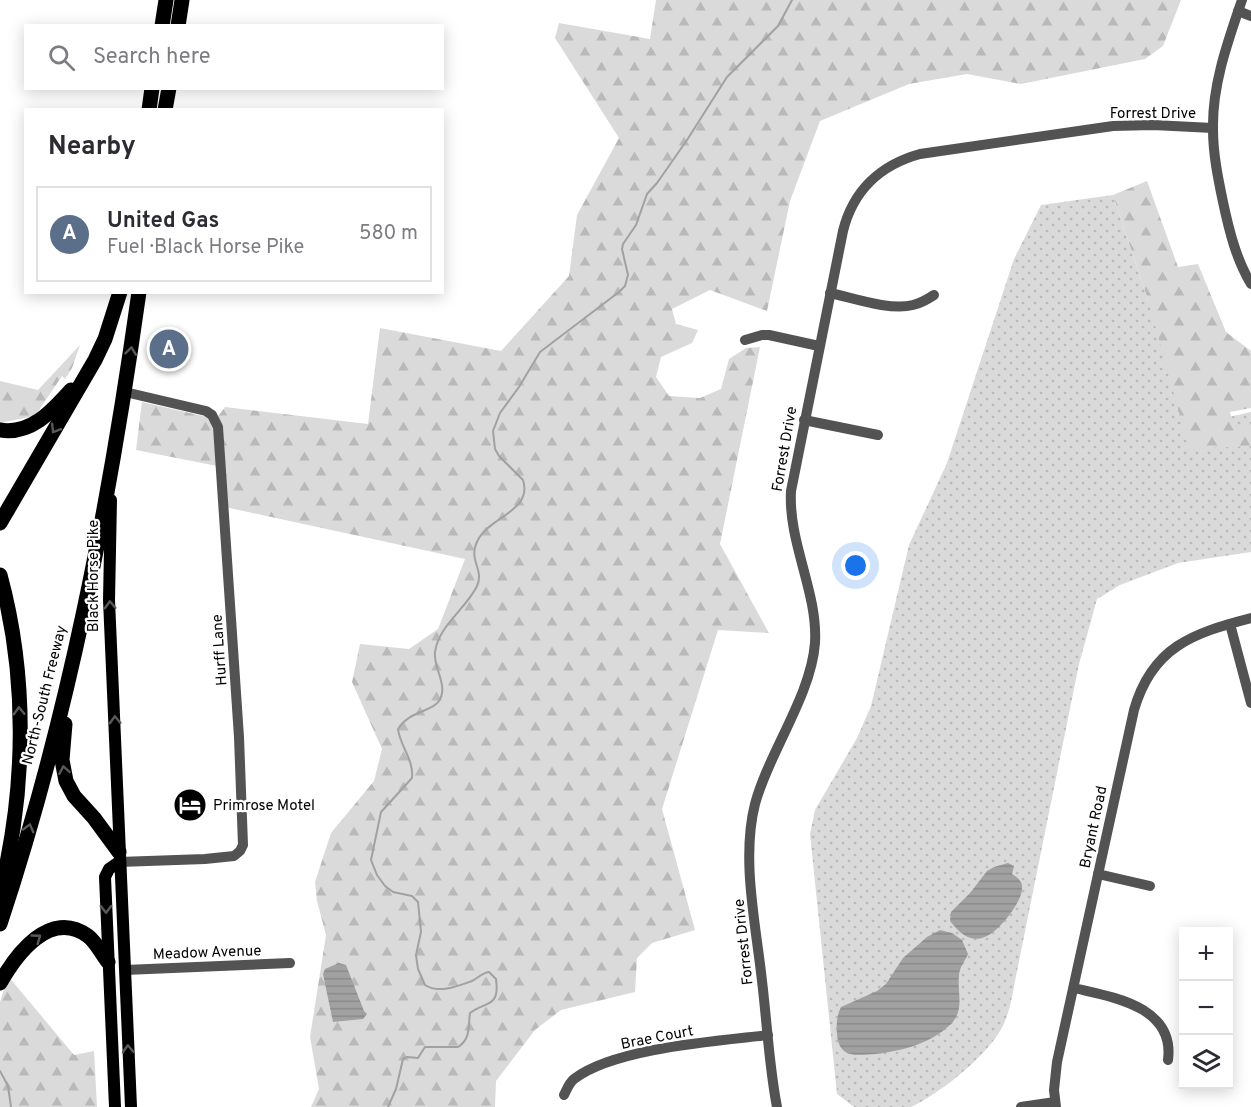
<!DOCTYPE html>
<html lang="en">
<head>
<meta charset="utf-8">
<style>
	body { margin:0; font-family:Overpass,sans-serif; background:#f7f7f7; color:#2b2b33 }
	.controls { position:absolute; right:18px; bottom:18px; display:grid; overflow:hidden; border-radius:0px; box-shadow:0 3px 15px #0003 }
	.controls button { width:54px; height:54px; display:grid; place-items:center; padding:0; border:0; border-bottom:2px solid #e1e1e2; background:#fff; color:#2b2b33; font:30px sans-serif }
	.you { position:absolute; left:856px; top:566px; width:21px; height:21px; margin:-15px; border:4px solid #fff; border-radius:50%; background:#1a73e8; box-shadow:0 0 0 9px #1a73e833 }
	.badge { display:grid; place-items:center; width:39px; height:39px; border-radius:50%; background:#000; color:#fff; font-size:20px; font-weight:700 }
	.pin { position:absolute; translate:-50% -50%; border:3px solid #fff; box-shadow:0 2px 6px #0006 }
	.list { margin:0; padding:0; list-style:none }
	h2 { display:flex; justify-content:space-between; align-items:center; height:78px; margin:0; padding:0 24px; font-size:26px }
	h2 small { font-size:20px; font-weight:400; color:#7c7c81 }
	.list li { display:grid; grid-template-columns:39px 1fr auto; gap:18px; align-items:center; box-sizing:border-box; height:96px; margin:0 12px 12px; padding:0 12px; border:2px solid #e1e1e2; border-radius:0px }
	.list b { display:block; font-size:22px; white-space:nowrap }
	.list p { margin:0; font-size:20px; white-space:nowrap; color:#7c7c81 }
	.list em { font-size:20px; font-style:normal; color:#7c7c81 }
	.icon { flex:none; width:33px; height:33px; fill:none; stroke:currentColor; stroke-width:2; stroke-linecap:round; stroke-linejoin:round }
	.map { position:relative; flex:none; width:1251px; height:1107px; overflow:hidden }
	.search { position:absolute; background:#fff; box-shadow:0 3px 15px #0003; left:24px; top:24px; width:420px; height:66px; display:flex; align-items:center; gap:15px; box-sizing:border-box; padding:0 21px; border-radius:0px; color:#7c7c81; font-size:22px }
	.panel { position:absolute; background:#fff; box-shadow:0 3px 15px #0003; left:24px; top:108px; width:420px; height:186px; border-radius:0px }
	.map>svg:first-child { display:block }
	.grass { fill:url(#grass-dots) }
	.forest { fill:url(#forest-firs) }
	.water { fill:url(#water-rules) }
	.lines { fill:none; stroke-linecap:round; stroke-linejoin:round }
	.stream { stroke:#a1a1a1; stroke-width:2 }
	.minor { stroke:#535353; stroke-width:10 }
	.major { stroke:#000; stroke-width:12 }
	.highway { stroke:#000; stroke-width:15 }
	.oneway { stroke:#595959 }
	.labels { text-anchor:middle; stroke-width:4.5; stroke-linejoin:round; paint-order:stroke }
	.street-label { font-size:15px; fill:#000; stroke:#fff }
	.poi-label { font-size:15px; fill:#000; stroke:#fff; text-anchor:start }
</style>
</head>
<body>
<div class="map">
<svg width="1251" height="1107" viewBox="0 0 1251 1107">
	<defs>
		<pattern id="grass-dots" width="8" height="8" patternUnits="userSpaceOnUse" patternTransform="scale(1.5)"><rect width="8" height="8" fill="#dadada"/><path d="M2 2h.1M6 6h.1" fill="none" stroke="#b9b9b9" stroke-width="1.8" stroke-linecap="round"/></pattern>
		<pattern id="forest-firs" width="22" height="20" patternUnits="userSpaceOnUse" patternTransform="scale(1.5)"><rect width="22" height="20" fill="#dadada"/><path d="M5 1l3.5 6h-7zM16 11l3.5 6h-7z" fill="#b9b9b9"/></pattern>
		<pattern id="water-rules" width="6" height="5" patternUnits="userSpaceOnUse" patternTransform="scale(1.5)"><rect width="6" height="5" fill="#a1a1a1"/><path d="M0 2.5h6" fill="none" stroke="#898989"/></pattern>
	</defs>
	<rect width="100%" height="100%" fill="#fff"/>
	<path class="grass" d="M1113 195 1148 300 1215 420 1251 412V552L1178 563 1120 585 1097 599 1079 664 1016 976C1013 991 1011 1007 1005 1021 994 1051 940 1094 911 1107H854L837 1094 810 834 815 810 857 738 871 706 909 545 947 463 1014 259 1041 205Z"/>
	<g class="forest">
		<path d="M656 0H1181L1163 46 1145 59 1021 84 967 74 909 84 820 121 790 201 767 311 710 290 672 309 676 324 698 330 692 343 661 357 656 377 669 396 700 398 721 389 729 359 746 348 760 347 720 544 769 633 718 630 662 809 695 930 652 943 637 958 635 992 561 1010 535 1030 496 1081 495 1107H311L319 1089 310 1037 326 935 317 901 315 882 331 833 374 781 382 749 352 682 360 644 409 649 438 629 465 559 225 507 222 467 136 450 142 402 216 419 225 407 368 424 380 328 501 351 569 276 577 215 619 138 555 38 559 23 650 39Z"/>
		<path d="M1147 181 1178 267 1198 264 1226 332 1251 351V408L1230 412 1233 424 1251 426V446L1189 449 1148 300 1113 195Z"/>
		<path d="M80 345 72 368 65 379 62 376 35 416 0 423V381L38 390Z"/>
		<path d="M8 976 74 1055 94 1051 97 1107H0V1002Z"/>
	</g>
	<g class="water">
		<path d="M1008 863 1014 866 1012 874C1017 877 1023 882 1022 888 1022 898 1013 910 1007 918 988 941 971 949 950 921L951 912 970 893 987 871 994 867Z"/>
		<path d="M940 930 952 933 962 940 968 954C965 961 959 968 959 976 957 992 965 1010 951 1024 930 1044 902 1051 875 1054 856 1055 839 1059 837 1034 836 1024 837 1015 841 1007L877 991 886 984 903 958 927 937Z"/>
		<path d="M339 963 346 965 364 1011 367 1014 363 1019 333 1022 323 974 325 969Z"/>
	</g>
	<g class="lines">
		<g class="stream">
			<path d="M0 1071 8 1086 11 1107"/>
			<path d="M388 1107 396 1089 403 1059 407 1057 418 1058 425 1047H458C471 1039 468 1026 470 1013 486 1001 500 1008 496 979L489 972C482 973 478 978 472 981 458 986 439 994 425 985L418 969 416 955 421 932 418 902 412 896 393 892 385 886 377 875 371 860 381 812 412 778C414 760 400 746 398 729 410 710 432 712 439 701 449 686 433 668 435 652 439 625 466 609 477 586 485 568 466 560 479 538 491 517 533 510 523 480L499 456 495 449 493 431 500 413 519 387 540 352 619 292 625 286 628 275 622 249 623 244 636 225 647 194 657 183 687 140 727 77 778 26 792 0"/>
		</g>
		<g class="minor">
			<path d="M1242 0C1228 41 1212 85 1213 129 1213 154 1218 178 1223 202 1229 230 1236 259 1251 284"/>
			<path d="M1238 11 1251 16"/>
			<path d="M830 293C853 298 890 311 913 305 921 303 928 299 934 295"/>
			<path d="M745 340 762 335H769L819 346"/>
			<path d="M804 420 878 435"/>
			<path d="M1230 624 1251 703"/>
			<path d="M119 862 205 859 234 856 240 851 243 845 239 737 218 427 212 415 206 411 125 392"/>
			<path d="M1098 874 1150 886"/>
			<path d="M125 970 290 963"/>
			<path d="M1074 988C1112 997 1175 1006 1168 1060"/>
			<path d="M564 1095C567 1089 569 1083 574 1079 614 1048 717 1041 768 1035"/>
			<path d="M777 1107C769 1066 767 1022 762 981 756 925 741 859 755 804 769 752 811 696 815 643 818 592 788 543 791 491L843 231C853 191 880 165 920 154L1113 126 1153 125 1213 128"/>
			<path d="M1021 1107 1055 1102"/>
			<path d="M1056 1107 1054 1090 1057 1062 1134 710C1152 647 1193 633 1251 618"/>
		</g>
		<g class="major">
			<path d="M111 500 109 600 131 1107"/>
			<path d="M115 1107 105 877 109 869 119 862"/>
		</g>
		<g class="highway">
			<path d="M162 26 166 0"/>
			<path d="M178 26 182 0"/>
			<path d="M149 110 152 88"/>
			<path d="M165 110 169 88"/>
			<path d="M0 430C31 435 52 411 71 390"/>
			<path d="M0 523 95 360 105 339 120 292"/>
			<path d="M0 575C28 678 26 790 0 894"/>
			<path d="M65 724 62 760 66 781 74 796 94 818 119 852"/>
			<path d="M0 924C68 719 109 506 139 292"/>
			<path d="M0 983C16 955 50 908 88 936 96 942 101 953 108 962"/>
		</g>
	</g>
	<defs><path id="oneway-chevron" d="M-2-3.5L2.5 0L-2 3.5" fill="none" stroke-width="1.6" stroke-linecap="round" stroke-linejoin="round" transform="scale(1.5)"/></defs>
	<g class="oneway">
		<use href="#oneway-chevron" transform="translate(131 351) rotate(-83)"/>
		<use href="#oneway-chevron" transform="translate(55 429) rotate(121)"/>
		<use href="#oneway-chevron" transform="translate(110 605) rotate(-92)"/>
		<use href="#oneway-chevron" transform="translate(19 711) rotate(-92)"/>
		<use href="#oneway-chevron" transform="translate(115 720) rotate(-92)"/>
		<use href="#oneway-chevron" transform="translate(64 770) rotate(-100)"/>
		<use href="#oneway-chevron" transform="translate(29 828) rotate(-75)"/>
		<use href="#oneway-chevron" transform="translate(106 909) rotate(89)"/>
		<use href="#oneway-chevron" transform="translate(37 938) rotate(-36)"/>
		<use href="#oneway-chevron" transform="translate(128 1049) rotate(-93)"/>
	</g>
	<defs>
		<g id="hotel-disc" transform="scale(1.725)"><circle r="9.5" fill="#000" stroke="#fff"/><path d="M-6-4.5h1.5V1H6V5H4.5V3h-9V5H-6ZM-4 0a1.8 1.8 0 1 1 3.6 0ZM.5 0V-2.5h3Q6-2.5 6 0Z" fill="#fff"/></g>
	</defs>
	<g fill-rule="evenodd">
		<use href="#hotel-disc" x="190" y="805"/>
	</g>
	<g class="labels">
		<g class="street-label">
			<text x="1153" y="118">Forrest Drive</text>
			<text transform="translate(784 449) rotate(-80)" y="5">Forrest Drive</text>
			<text transform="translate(93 576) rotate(-90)" y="5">Black Horse Pike</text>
			<text transform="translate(219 650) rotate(-94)" y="5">Hurff Lane</text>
			<text transform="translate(44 695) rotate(-76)" y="5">North-South Freeway</text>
			<text transform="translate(1093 827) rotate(-78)" y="5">Bryant Road</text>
			<text transform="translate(743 942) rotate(-96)" y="5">Forrest Drive</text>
			<text transform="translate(207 952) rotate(-2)" y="5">Meadow Avenue</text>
			<text transform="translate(657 1037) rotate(-11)" y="5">Brae Court</text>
		</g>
		<g class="poi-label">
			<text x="213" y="810">Primrose Motel</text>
		</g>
	</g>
</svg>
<div class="controls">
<button>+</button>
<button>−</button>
<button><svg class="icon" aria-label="layers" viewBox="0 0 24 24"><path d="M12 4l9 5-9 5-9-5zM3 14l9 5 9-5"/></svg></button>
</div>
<div class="you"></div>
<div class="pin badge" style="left:169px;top:349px;background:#5c6f8a">A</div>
<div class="search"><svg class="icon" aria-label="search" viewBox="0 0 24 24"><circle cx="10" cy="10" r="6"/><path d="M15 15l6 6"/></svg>Search here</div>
<section class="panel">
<h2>Nearby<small></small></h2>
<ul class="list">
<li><span class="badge" style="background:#5c6f8a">A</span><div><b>United Gas</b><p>Fuel · Black Horse Pike</p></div><em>580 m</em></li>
</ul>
</section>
</div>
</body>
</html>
